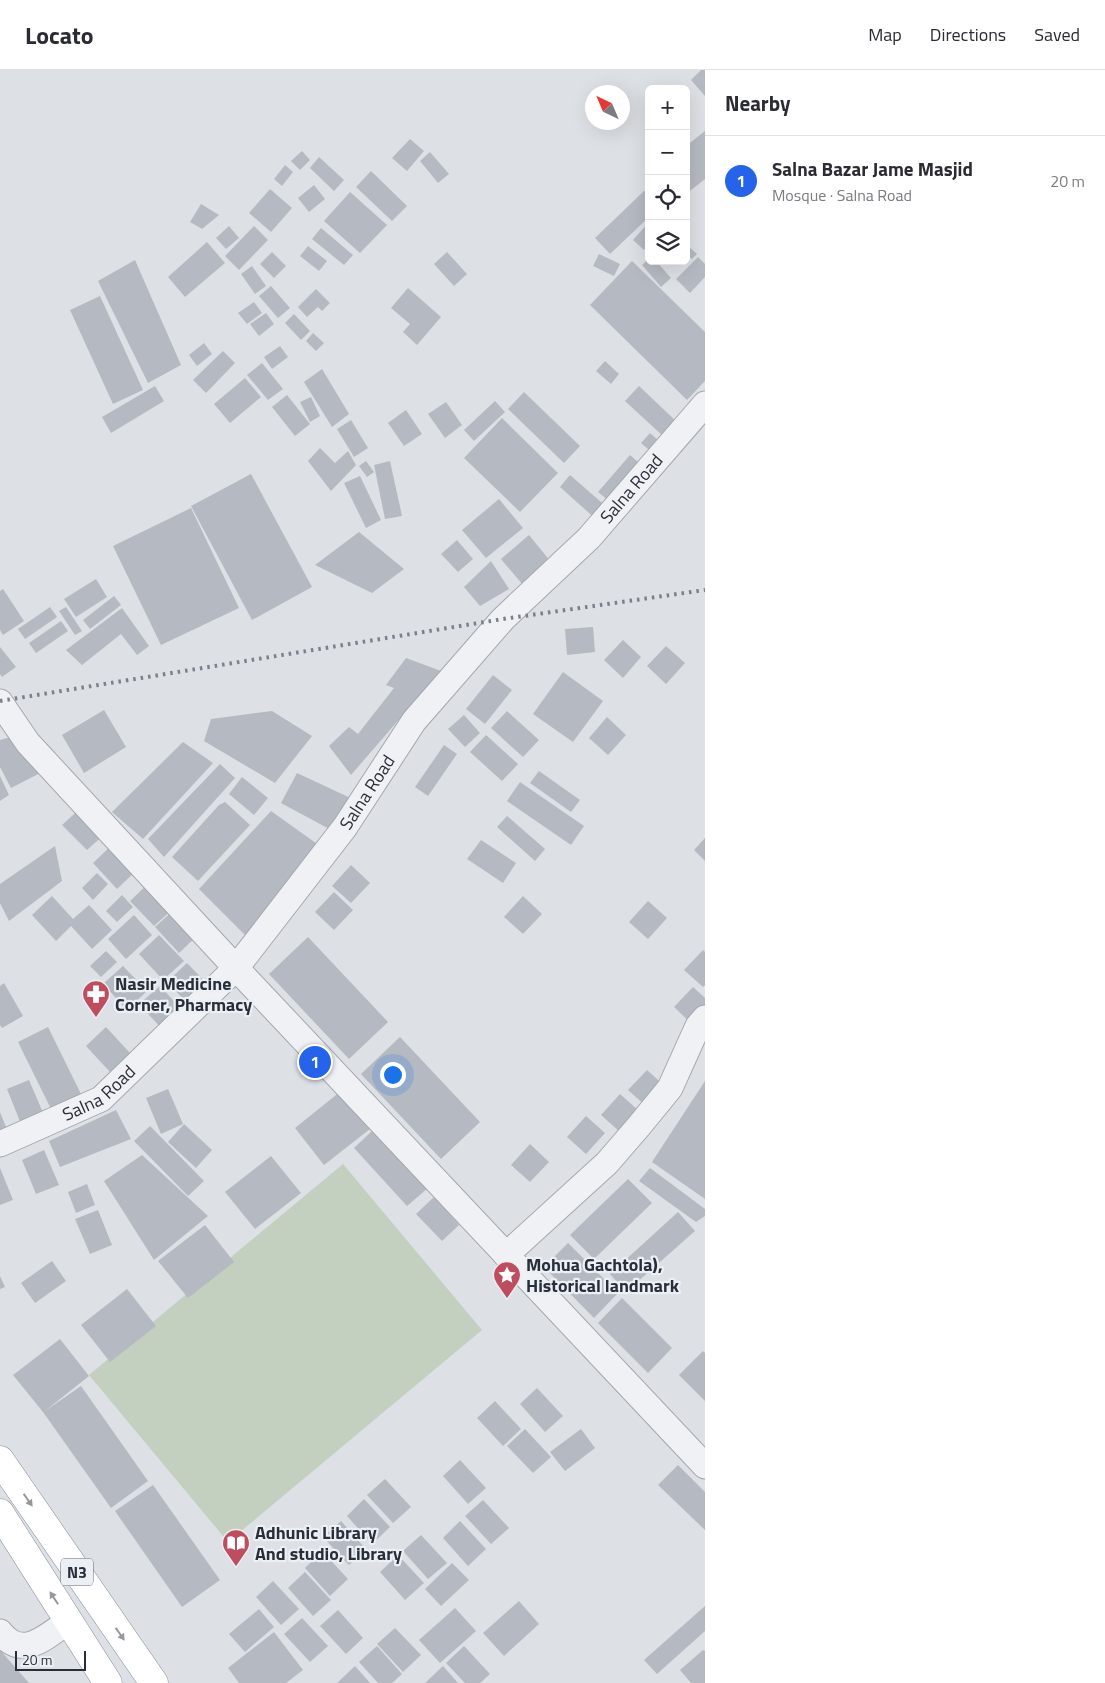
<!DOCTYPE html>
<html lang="en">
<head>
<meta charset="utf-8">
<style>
	body { margin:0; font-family:"Titillium Web",sans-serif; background:#f7f7f7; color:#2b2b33 }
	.controls { position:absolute; right:15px; top:15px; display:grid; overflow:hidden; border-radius:8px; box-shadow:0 5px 20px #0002 }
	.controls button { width:45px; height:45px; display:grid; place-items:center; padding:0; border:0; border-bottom:1px solid #e1e1e2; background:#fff; color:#2b2b33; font:25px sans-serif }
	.compass { position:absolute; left:585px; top:15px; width:45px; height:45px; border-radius:50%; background:#fff; box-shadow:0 5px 20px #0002; rotate:316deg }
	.scale { position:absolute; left:15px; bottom:12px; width:71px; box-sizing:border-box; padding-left:5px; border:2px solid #282f3a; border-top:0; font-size:14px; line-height:18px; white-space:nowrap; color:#282f3a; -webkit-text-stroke:4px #eceff3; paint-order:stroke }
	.you { position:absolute; left:392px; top:1004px; width:18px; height:18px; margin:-12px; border:4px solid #fff; border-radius:50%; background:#1a73e8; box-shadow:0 0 0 8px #1a73e833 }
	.badge { display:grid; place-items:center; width:32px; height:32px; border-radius:50%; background:#2563eb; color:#fff; font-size:16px; font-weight:700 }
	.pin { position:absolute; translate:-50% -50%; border:2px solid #fff; box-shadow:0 1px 5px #0006 }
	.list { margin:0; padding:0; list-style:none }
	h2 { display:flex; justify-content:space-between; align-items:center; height:65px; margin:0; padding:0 20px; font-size:21px }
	h2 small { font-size:16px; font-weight:400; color:#7c7c81 }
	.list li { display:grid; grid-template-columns:32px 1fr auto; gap:15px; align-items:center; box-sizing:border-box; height:90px; padding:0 20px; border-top:1px solid #e1e1e2 }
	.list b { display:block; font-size:19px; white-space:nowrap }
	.list p { margin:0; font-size:16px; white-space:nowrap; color:#7c7c81 }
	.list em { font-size:16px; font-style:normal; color:#7c7c81 }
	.icon { flex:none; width:28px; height:28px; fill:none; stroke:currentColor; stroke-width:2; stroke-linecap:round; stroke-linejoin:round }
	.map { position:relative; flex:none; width:705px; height:1613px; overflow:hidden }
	header { display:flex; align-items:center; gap:30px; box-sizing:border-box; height:70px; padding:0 25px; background:#fff; border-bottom:1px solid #e1e1e2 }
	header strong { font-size:24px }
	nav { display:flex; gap:28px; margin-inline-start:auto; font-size:18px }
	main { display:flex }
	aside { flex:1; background:#fff }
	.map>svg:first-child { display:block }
	.green { fill:#c3cfbf }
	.building { fill:#b5bac2 }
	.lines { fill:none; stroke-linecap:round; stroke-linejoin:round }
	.minor-casing { stroke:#a3a8ae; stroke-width:27 }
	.highway-casing { stroke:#868f9a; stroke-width:29 }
	.minor { stroke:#eff1f4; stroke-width:25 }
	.highway { stroke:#fff; stroke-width:28 }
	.rail { stroke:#78818d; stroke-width:4; stroke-dasharray:2.5 5; stroke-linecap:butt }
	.oneway { fill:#94979c }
	.labels { text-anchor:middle; stroke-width:4.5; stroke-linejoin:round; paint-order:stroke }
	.shield { fill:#eceff3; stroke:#636972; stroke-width:1 }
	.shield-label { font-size:16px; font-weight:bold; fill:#282f3a }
	.street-label { font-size:18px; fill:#282f3a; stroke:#eceff3 }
	.poi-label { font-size:18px; font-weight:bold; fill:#282f3a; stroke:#eceff3; text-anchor:start }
</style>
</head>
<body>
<header>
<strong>Locato</strong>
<nav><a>Map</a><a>Directions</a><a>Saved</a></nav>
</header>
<main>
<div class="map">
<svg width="705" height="1613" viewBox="0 0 705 1613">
	<rect width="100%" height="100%" fill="#dde1e5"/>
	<path class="green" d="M343 1094 482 1260 228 1472 89 1305Z"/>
	<g class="building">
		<path d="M701 0H705V26L691 10Z"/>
		<path d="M705 61V109L686 124V76Z"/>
		<path d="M410 69 424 81 407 101 392 88Z"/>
		<path d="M302 81 310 90 300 100 291 91Z"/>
		<path d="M430 82 449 104 438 113 420 91Z"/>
		<path d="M319 87 344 110 334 121 310 98Z"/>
		<path d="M285 95 293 102 282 116 274 109Z"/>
		<path d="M371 101 407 136 392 151 356 117Z"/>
		<path d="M314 115 325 129 309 142 298 128Z"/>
		<path d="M270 119 292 138 271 162 249 143Z"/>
		<path d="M644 121 649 124V147L610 184 595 168Z"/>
		<path d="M350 122 387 155 360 183 324 151Z"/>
		<path d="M201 134 219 145 202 159 190 152Z"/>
		<path d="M649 152V175L644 180 633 170Z"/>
		<path d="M229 156 239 168 226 179 216 168Z"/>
		<path d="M254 156 268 170 239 200 225 186Z"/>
		<path d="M321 158 353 185 344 195 312 169Z"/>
		<path d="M207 172 225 193 185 227 168 207Z"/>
		<path d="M686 174 697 184 692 189 686 184Z"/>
		<path d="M308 176 327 191 319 201 300 186Z"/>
		<path d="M272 182 286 196 274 208 260 194Z"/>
		<path d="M447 182 467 204 454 216 434 194Z"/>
		<path d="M599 184 620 194 614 206 593 196Z"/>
		<path d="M698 187 705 194V207L690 223 676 209Z"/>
		<path d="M649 189V191H656L671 208 661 217 642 195Z"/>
		<path d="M135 190 181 295 148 313 98 211Z"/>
		<path d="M632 191 705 262V311L687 330 590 235Z"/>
		<path d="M252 196 266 216 255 224 241 204Z"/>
		<path d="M271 216 290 238 278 248 259 226Z"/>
		<path d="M408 218 441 247 417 275 403 262 410 254 391 238Z"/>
		<path d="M316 219 330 233 322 241 318 237 307 247 298 237Z"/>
		<path d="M100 226 143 320 113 334 70 240Z"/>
		<path d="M254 232 262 243 247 254 238 243Z"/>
		<path d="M266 243 274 254 259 266 250 254Z"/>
		<path d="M294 244 310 261 301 270 285 253Z"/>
		<path d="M313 263 324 273 316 281 306 271Z"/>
		<path d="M204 273 212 284 197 296 189 285Z"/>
		<path d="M280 276 288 287 272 299 264 287Z"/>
		<path d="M223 281 235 293 206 323 193 310Z"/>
		<path d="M605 291 619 304 611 314 596 301Z"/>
		<path d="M262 293 283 319 268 330 247 305Z"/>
		<path d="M322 299 349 344 332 357 304 312Z"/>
		<path d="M245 308 261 327 230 353 214 334Z"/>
		<path d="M155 316 164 331 111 363 102 347Z"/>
		<path d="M639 316 678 353 664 367 625 331Z"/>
		<path d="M524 322 580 376 564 393 508 339Z"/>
		<path d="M287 325 310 354 295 366 272 337Z"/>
		<path d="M311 327 320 346 310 352 300 332Z"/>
		<path d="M495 331 505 342 474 371 464 360Z"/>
		<path d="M446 332 462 355 445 368 428 344Z"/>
		<path d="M406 340 422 364 404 376 388 353Z"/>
		<path d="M502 348 558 403 520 442 464 388Z"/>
		<path d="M351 350 368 378 354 387 337 359Z"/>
		<path d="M650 363 665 376 656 386 641 373Z"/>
		<path d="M320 378 335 393 348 381 356 395 331 421 308 391Z"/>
		<path d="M630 385 645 398 614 435 598 422Z"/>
		<path d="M366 391 374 402 367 407 359 396Z"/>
		<path d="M390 391 402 446 385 449 374 395Z"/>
		<path d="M251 404 312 517 252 550 191 436Z"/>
		<path d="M570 405 609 439 598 451 560 417Z"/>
		<path d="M360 406 381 450 366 458 344 413Z"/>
		<path d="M499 429 523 458 486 488 462 460Z"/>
		<path d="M191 438 239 538 161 575 113 476Z"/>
		<path d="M359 462 404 499 372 523 315 495Z"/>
		<path d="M529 465 551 492 523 515 501 489Z"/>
		<path d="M457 470 473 489 458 502 441 484Z"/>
		<path d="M491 491 509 519 480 536 464 517Z"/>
		<path d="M96 509 107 527 76 547 64 529Z"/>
		<path d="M3 519 24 551 3 565 0 560V521Z"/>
		<path d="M114 526 121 535 90 559 83 550Z"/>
		<path d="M50 537 57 547 25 569 18 559Z"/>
		<path d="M66 537 82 561 75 565 59 541Z"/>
		<path d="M122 538 149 576 137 585 121 564 82 595 66 580Z"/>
		<path d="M61 551 68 561 36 583 29 573Z"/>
		<path d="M593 557 595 582 567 585 565 559Z"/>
		<path d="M623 570 641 587 623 608 604 590Z"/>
		<path d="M666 576 685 593 666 614 647 596Z"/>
		<path d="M0 577 16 597 2 607 0 604Z"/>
		<path d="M406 588 441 601 351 705 329 676 349 657 358 664 394 618 386 615Z"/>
		<path d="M563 602 603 631 573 672 533 644Z"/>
		<path d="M493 605 512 620 485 654 466 639Z"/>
		<path d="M104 640 126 677 84 703 62 665Z"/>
		<path d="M272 641 312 666 275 713 204 671 211 649Z"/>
		<path d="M507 641 539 670 523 687 491 658Z"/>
		<path d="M464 645 480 663 465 677 448 659Z"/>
		<path d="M607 647 626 665 608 685 589 668Z"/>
		<path d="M18 665 46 700 11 718 0 697V670Z"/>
		<path d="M486 665 518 694 502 711 470 682Z"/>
		<path d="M183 672 213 693 143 769 112 742Z"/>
		<path d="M444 675 457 684 428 726 415 717Z"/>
		<path d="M220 694 235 708 164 787 148 769Z"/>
		<path d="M539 701 580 730 571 742 530 713Z"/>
		<path d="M297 703 357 731 333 761 281 733Z"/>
		<path d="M0 706 9 725 0 731Z"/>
		<path d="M242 707 268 728 254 745 229 724Z"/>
		<path d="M520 712 584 756 571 775 507 731Z"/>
		<path d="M225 732 250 755 198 811 172 787 219 735Z"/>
		<path d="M83 736 107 762 87 780 62 755Z"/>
		<path d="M271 741 320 776 249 869 199 819Z"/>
		<path d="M507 746 545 779 535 791 497 757Z"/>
		<path d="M705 768V791L694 780Z"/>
		<path d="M481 770 516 793 503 813 467 789Z"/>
		<path d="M113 774 137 800 117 819 93 793Z"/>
		<path d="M55 776 62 811 9 851 0 833V814Z"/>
		<path d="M351 795 370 813 351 833 332 816Z"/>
		<path d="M97 803 108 814 93 830 82 818Z"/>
		<path d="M150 812 174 838 154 856 130 831Z"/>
		<path d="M334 822 353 840 334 860 315 842Z"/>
		<path d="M122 825 133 837 117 852 106 841Z"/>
		<path d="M52 826 73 849 89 835 112 860 92 879 71 856 56 871 32 845Z"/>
		<path d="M523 826 542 844 523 864 504 847Z"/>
		<path d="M648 831 667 848 648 869 629 852Z"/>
		<path d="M176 838 199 864 179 883 155 857Z"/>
		<path d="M134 845 152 865 126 889 108 869Z"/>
		<path d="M159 865 184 891 163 910 139 884Z"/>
		<path d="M308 867 388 952 349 989 269 904Z"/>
		<path d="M703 880 705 882V915L703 917 684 900Z"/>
		<path d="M106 881 117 892 101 907 90 896Z"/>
		<path d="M187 893 211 918 191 937 167 912Z"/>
		<path d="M123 896 147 921 127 940 103 914Z"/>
		<path d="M4 913 23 946 2 958 0 955V916Z"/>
		<path d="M160 916 183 941 163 960 139 934Z"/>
		<path d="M693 917 705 928V942L693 955 674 937Z"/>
		<path d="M48 957 81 1024 51 1039 18 972Z"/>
		<path d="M106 957 130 983 110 1002 86 976Z"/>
		<path d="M400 967 480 1052 441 1089 361 1004Z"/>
		<path d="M647 1000 666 1017 647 1037 628 1020Z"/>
		<path d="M29 1010 44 1045 21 1054 7 1019Z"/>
		<path d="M705 1011V1129L652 1092Z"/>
		<path d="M168 1019 183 1054 161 1064 146 1028Z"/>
		<path d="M341 1021 370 1059 324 1095 295 1058Z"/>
		<path d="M620 1024 639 1041 620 1062 601 1045Z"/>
		<path d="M116 1040 131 1069 60 1097 49 1071Z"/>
		<path d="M0 1042 8 1062 0 1065Z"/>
		<path d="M586 1046 605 1063 586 1084 567 1067Z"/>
		<path d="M184 1054 212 1080 196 1098 168 1072Z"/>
		<path d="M150 1056 204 1111 188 1126 134 1071Z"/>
		<path d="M374 1059 428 1118 407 1136 354 1078Z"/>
		<path d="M530 1074 549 1092 530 1112 511 1095Z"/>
		<path d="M44 1080 59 1115 36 1124 22 1090Z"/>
		<path d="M142 1085 208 1146 154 1190 104 1111Z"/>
		<path d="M271 1086 301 1123 255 1159 225 1122Z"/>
		<path d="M0 1098 13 1130 0 1135Z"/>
		<path d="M650 1098 705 1139V1146L696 1152 639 1111Z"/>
		<path d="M628 1109 652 1133 594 1189 570 1165Z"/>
		<path d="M87 1114 95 1135 76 1143 68 1122Z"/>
		<path d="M434 1127 459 1155 442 1171 416 1144Z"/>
		<path d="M98 1140 112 1175 90 1184 75 1149Z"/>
		<path d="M678 1142 695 1161 626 1222 610 1204Z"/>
		<path d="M205 1155 234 1192 188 1228 158 1191Z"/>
		<path d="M568 1173 618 1223 594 1248 544 1197Z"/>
		<path d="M52 1191 66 1211 35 1233 21 1213Z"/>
		<path d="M0 1206 5 1217 0 1219Z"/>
		<path d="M127 1219 156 1256 110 1292 81 1255Z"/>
		<path d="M622 1228 672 1278 648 1303 598 1253Z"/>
		<path d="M60 1269 89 1306 45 1341 81 1316 148 1411 111 1438 43 1342 13 1305Z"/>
		<path d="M703 1281 705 1283V1331L679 1305Z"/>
		<path d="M537 1318 563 1346 545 1362 520 1334Z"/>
		<path d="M495 1331 521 1359 503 1376 477 1348Z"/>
		<path d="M525 1359 551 1387 533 1403 507 1376Z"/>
		<path d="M581 1359 595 1378 565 1401 550 1382Z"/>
		<path d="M460 1390 486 1418 468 1434 443 1406Z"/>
		<path d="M678 1395 705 1422V1460L658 1415Z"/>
		<path d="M385 1409 411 1437 393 1453 367 1425Z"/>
		<path d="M153 1415 220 1510 182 1537 115 1441Z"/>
		<path d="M364 1429 390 1457 372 1474 347 1446Z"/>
		<path d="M483 1430 509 1458 491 1474 465 1446Z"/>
		<path d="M341 1451 366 1479 349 1495 323 1467Z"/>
		<path d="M460 1451 486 1479 468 1496 443 1468Z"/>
		<path d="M421 1465 447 1493 428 1509 403 1481Z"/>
		<path d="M322 1481 348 1509 330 1526 305 1498Z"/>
		<path d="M398 1485 424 1513 405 1530 380 1502Z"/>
		<path d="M452 1493 469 1510 441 1536 425 1519Z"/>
		<path d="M305 1502 331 1530 313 1546 288 1518Z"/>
		<path d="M273 1511 299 1539 281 1555 256 1527Z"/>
		<path d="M519 1531 539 1554 504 1586 483 1563Z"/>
		<path d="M705 1536V1561L657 1604 644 1590Z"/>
		<path d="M455 1538 476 1561 440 1593 419 1570Z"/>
		<path d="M259 1539 274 1557 245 1582 229 1564Z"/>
		<path d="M338 1540 363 1568 346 1584 320 1556Z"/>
		<path d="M302 1548 328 1576 310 1592 284 1564Z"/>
		<path d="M395 1558 421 1585 403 1602 377 1574Z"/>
		<path d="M274 1562 303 1600 286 1613H239L228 1598Z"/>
		<path d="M377 1576 402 1604 392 1613H378L359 1592Z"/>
		<path d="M464 1576 490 1604 480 1613H465L446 1593Z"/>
		<path d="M0 1580 29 1613H0Z"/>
		<path d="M703 1580 705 1581V1613H691L680 1600Z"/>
		<path d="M355 1596 370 1613H337Z"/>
		<path d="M443 1596 458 1613H425Z"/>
	</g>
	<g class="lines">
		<g class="minor-casing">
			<g id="minor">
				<path d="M0 632 28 673 236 898 705 1396"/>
				<path id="s1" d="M0 1074 101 1029 236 898 345 757 414 651 503 549 589 468 705 334"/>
				<path d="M506 1185 607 1093 639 1056 670 1018 698 956 705 948"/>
				<path d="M0 1562C23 1591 46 1566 69 1551"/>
			</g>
		</g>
		<g class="highway-casing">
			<g id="highway">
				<path d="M0 1390 154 1613"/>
				<path d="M0 1443 108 1613"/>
			</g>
		</g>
		<use href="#minor" class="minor"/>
		<use href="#highway" class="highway"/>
		<path class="rail" d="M0 631 503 549 705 520"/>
	</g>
	<defs><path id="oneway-solid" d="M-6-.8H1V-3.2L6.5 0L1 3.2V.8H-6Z" transform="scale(1.25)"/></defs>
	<g class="oneway">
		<use href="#oneway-solid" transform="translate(28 1430) rotate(55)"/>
		<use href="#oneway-solid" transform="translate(54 1528) rotate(-123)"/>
		<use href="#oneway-solid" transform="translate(120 1564) rotate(55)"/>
	</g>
	<defs>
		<g id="pharmacy-pin" transform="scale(1.4375)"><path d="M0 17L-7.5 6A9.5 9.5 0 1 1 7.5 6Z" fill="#bf4d60" stroke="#eceff3"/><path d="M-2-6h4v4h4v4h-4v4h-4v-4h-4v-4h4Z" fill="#fff"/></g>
		<g id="sight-pin" transform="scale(1.4375)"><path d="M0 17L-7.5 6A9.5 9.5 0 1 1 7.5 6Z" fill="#bf4d60" stroke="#eceff3"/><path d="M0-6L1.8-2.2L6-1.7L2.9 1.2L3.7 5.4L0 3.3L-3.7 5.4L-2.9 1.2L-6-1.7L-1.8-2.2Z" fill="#fff"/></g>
		<g id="library-pin" transform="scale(1.4375)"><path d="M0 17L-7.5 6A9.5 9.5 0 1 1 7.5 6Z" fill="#bf4d60" stroke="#eceff3"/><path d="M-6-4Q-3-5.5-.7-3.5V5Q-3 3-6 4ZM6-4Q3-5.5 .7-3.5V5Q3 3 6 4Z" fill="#fff"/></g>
	</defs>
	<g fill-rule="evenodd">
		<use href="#pharmacy-pin" x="96" y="924"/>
		<use href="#sight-pin" x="507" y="1205"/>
		<use href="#library-pin" x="236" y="1473"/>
	</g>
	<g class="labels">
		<rect class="shield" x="61" y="1488.5" width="32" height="27" rx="4"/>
		<g class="shield-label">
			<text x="77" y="1508">N3</text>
		</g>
		<g class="street-label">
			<text dy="6" stroke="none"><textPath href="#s1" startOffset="922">Salna Road</textPath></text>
			<text dy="6" stroke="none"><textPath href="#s1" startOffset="518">Salna Road</textPath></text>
			<text dy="6" stroke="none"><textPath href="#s1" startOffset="112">Salna Road</textPath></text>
		</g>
		<g class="poi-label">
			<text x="115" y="920">Nasir Medicine<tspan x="115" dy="21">Corner, Pharmacy</tspan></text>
			<text x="526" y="1201">Mohua Gachtola),<tspan x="526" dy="21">Historical landmark</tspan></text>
			<text x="255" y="1469">Adhunic Library<tspan x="255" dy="21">And studio, Library</tspan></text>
		</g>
	</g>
</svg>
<div class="controls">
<button>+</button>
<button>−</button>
<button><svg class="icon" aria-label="locate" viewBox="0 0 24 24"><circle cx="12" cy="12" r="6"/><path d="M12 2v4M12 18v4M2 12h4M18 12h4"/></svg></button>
<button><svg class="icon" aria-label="layers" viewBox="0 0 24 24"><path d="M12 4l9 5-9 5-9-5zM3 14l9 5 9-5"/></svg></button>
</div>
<svg class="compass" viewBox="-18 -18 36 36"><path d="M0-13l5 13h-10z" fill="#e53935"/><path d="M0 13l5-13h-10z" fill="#7c7c81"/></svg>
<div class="scale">20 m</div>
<div class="you"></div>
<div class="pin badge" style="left:315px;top:992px">1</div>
</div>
<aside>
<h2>Nearby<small></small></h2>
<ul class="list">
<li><span class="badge">1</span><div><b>Salna Bazar Jame Masjid</b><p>Mosque · Salna Road</p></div><em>20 m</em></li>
</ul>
</aside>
</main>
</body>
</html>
